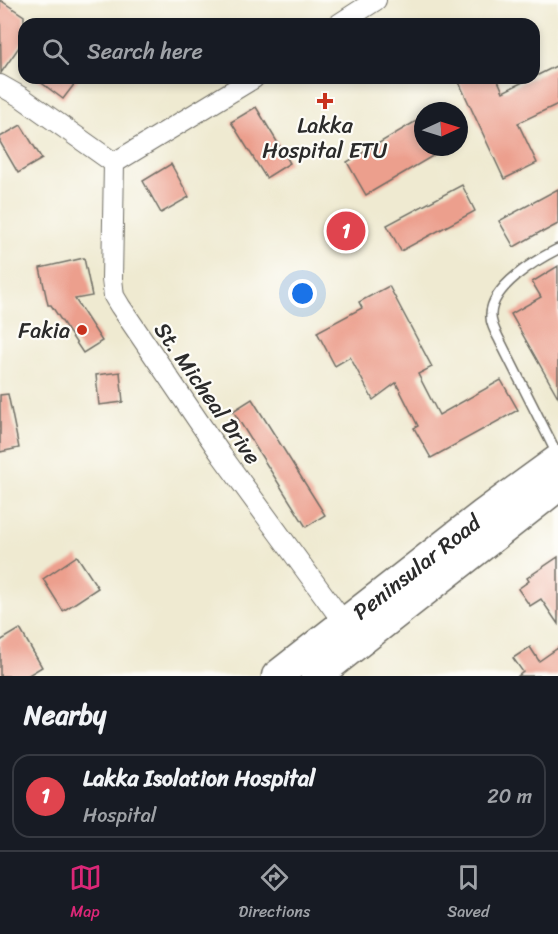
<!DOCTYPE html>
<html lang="en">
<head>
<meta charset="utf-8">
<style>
	body { margin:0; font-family:Sriracha,sans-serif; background:#242831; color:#f1f3f6 }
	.compass { position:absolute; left:414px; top:102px; width:54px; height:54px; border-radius:50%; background:#171b24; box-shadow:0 3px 9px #0003; rotate:86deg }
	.you { position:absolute; left:303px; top:294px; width:21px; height:21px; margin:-15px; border:4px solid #fff; border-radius:50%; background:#1a73e8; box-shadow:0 0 0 9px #1a73e833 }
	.badge { display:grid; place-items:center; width:39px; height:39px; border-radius:50%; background:#db2777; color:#fff; font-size:20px; font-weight:700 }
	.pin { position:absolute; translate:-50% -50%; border:3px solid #fff; box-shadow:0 2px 6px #0006 }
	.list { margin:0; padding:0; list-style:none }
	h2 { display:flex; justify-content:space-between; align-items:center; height:78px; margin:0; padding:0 24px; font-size:26px }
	h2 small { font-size:20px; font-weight:400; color:#9ea1a6 }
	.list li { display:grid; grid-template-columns:39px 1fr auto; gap:18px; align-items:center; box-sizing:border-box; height:84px; margin:0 12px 12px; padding:0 12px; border:2px solid #363941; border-radius:18px }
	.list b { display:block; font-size:22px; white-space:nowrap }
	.list p { margin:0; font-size:20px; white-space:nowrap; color:#9ea1a6 }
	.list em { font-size:20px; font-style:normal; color:#9ea1a6 }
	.icon { flex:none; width:33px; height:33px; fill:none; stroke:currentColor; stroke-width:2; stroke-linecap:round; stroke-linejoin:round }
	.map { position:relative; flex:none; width:558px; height:676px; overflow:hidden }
	.search { position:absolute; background:#171b24; box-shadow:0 3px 9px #0003; left:18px; right:18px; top:18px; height:66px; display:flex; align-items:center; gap:15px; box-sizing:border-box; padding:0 21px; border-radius:18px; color:#9ea1a6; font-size:22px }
	.sheet { height:174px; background:#171b24 }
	nav { display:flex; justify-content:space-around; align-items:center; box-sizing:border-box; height:84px; border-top:2px solid #363941; background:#171b24; font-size:16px; color:#9ea1a6 }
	nav a { display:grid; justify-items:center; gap:3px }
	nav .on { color:#db2777 }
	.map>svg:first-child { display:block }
	.building { fill:#ec9f8d }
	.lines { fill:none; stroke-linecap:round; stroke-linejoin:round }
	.lane-casing { stroke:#706e65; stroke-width:12 }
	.street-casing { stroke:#706e65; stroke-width:22 }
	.primary-casing { stroke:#706e65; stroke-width:33 }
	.lane { stroke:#fff; stroke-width:9 }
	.street { stroke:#fff; stroke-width:20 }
	.primary { stroke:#fff; stroke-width:30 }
	.poi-dot { fill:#c8321e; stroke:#fdfcf7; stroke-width:2 }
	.labels { text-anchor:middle; stroke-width:4.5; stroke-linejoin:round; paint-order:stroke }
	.poi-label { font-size:22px; fill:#2b2b2b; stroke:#fdfcf7 }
	.street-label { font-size:22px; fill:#2b2b2b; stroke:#fdfcf7 }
</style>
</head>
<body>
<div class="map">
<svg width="558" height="676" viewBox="0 0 558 676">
	<rect width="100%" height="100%" fill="#fdfcf7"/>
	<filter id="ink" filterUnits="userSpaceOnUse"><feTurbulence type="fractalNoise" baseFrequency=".0167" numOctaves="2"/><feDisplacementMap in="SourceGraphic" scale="12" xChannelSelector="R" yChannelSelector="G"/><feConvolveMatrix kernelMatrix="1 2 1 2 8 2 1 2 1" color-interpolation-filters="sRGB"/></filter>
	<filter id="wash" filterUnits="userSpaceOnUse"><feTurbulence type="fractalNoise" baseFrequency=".008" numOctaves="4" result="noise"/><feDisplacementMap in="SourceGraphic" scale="24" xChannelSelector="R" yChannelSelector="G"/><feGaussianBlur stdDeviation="1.35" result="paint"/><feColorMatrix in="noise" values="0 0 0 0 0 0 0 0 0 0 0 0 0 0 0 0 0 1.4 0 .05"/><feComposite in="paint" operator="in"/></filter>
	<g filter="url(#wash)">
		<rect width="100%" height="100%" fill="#efead1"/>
		<g id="blocks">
			<g class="building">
				<path d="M0 0 24 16V40L1 73Z"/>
				<path d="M558 65V104L518 123 537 163 504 179 457 78H497L503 92 531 78H534V77Z"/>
				<path d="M35 78H79L63 99Z"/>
				<path d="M256 107 290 163 266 178 231 122Z"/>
				<path d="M423 117V147H448L366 195 347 162Z"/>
				<path d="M21 125 42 159 18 173 0 142V137Z"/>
				<path d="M171 164 189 197 161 213 143 181Z"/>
				<path d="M462 185 475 211 401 251 387 225Z"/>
				<path d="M558 189V224L543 232 542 231 514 247 499 221Z"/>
				<path d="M84 258 92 296 75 299 102 341 83 353 51 305H48L40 268Z"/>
				<path d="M558 266V397L511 314 541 297 532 282Z"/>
				<path d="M389 286 432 367 418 374 439 415 501 380 518 410 431 458 414 428 418 426 396 383 373 400 350 357 335 366 317 332 362 308 359 302Z"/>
				<path d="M120 372 123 402 99 405 96 375Z"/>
				<path d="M8 394 19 448 0 452V395Z"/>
				<path d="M252 399 325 515 306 527 233 411Z"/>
				<path d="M77 556 98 588 63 611 43 579Z"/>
				<path d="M558 557V624L541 599 530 606 518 589 529 581 527 578Z"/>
				<path d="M20 629 42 667 27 676H0V641Z"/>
				<path d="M530 647 539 661 558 648V676H518L523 672 513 658Z"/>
			</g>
		</g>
	</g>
	<g filter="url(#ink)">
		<use href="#blocks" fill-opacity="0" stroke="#706e65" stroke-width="1.5"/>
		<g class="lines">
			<g class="lane-casing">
				<path id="lane" d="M558 249C536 260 492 286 491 314 490 323 496 333 500 341L558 456"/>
			</g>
			<g class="street-casing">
				<g id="street">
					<path d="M339 24 376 0"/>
					<path d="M0 85 21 97 114 163"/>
					<path d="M114 163 112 279 114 296 120 306 222 456 344 623"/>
					<path d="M114 163 254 78"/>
				</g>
			</g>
			<g class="primary-casing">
				<g id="primary">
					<path id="s1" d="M277 676 484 514 558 460"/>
					<path d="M316 676 558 486"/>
				</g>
			</g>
			<use href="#lane" class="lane"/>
			<use href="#street" class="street"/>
			<use href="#primary" class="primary"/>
		</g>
	</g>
	<g class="poi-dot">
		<path d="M322 92h6v6h6v6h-6v6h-6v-6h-6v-6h6z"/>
		<circle cx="82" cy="330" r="6"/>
	</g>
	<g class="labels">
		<g class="poi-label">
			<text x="325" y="133">Lakka<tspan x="325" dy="25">Hospital ETU</tspan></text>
			<text x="70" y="338" text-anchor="end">Fakia</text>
		</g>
		<g class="street-label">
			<text transform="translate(208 393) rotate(55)" y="8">St. Micheal Drive</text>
			<text dy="8" stroke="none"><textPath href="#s1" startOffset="177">Peninsular Road</textPath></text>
		</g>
	</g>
</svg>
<svg class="compass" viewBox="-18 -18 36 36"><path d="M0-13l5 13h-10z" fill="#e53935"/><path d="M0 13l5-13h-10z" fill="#9ea1a6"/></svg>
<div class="you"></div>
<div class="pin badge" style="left:346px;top:231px;background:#e0444e">1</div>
<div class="search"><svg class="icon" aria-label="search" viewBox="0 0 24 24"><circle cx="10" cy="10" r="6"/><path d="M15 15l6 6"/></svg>Search here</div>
</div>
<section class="sheet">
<h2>Nearby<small></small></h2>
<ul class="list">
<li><span class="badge" style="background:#e0444e">1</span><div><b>Lakka Isolation Hospital</b><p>Hospital</p></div><em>20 m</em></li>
</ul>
</section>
<nav>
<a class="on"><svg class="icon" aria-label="map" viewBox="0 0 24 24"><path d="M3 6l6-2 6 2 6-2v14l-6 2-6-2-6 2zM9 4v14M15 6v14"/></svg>Map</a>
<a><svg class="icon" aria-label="directions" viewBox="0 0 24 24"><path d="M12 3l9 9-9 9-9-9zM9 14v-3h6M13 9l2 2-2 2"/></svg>Directions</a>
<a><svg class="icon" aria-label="saved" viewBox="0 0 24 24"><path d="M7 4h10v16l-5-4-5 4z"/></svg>Saved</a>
</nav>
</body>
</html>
